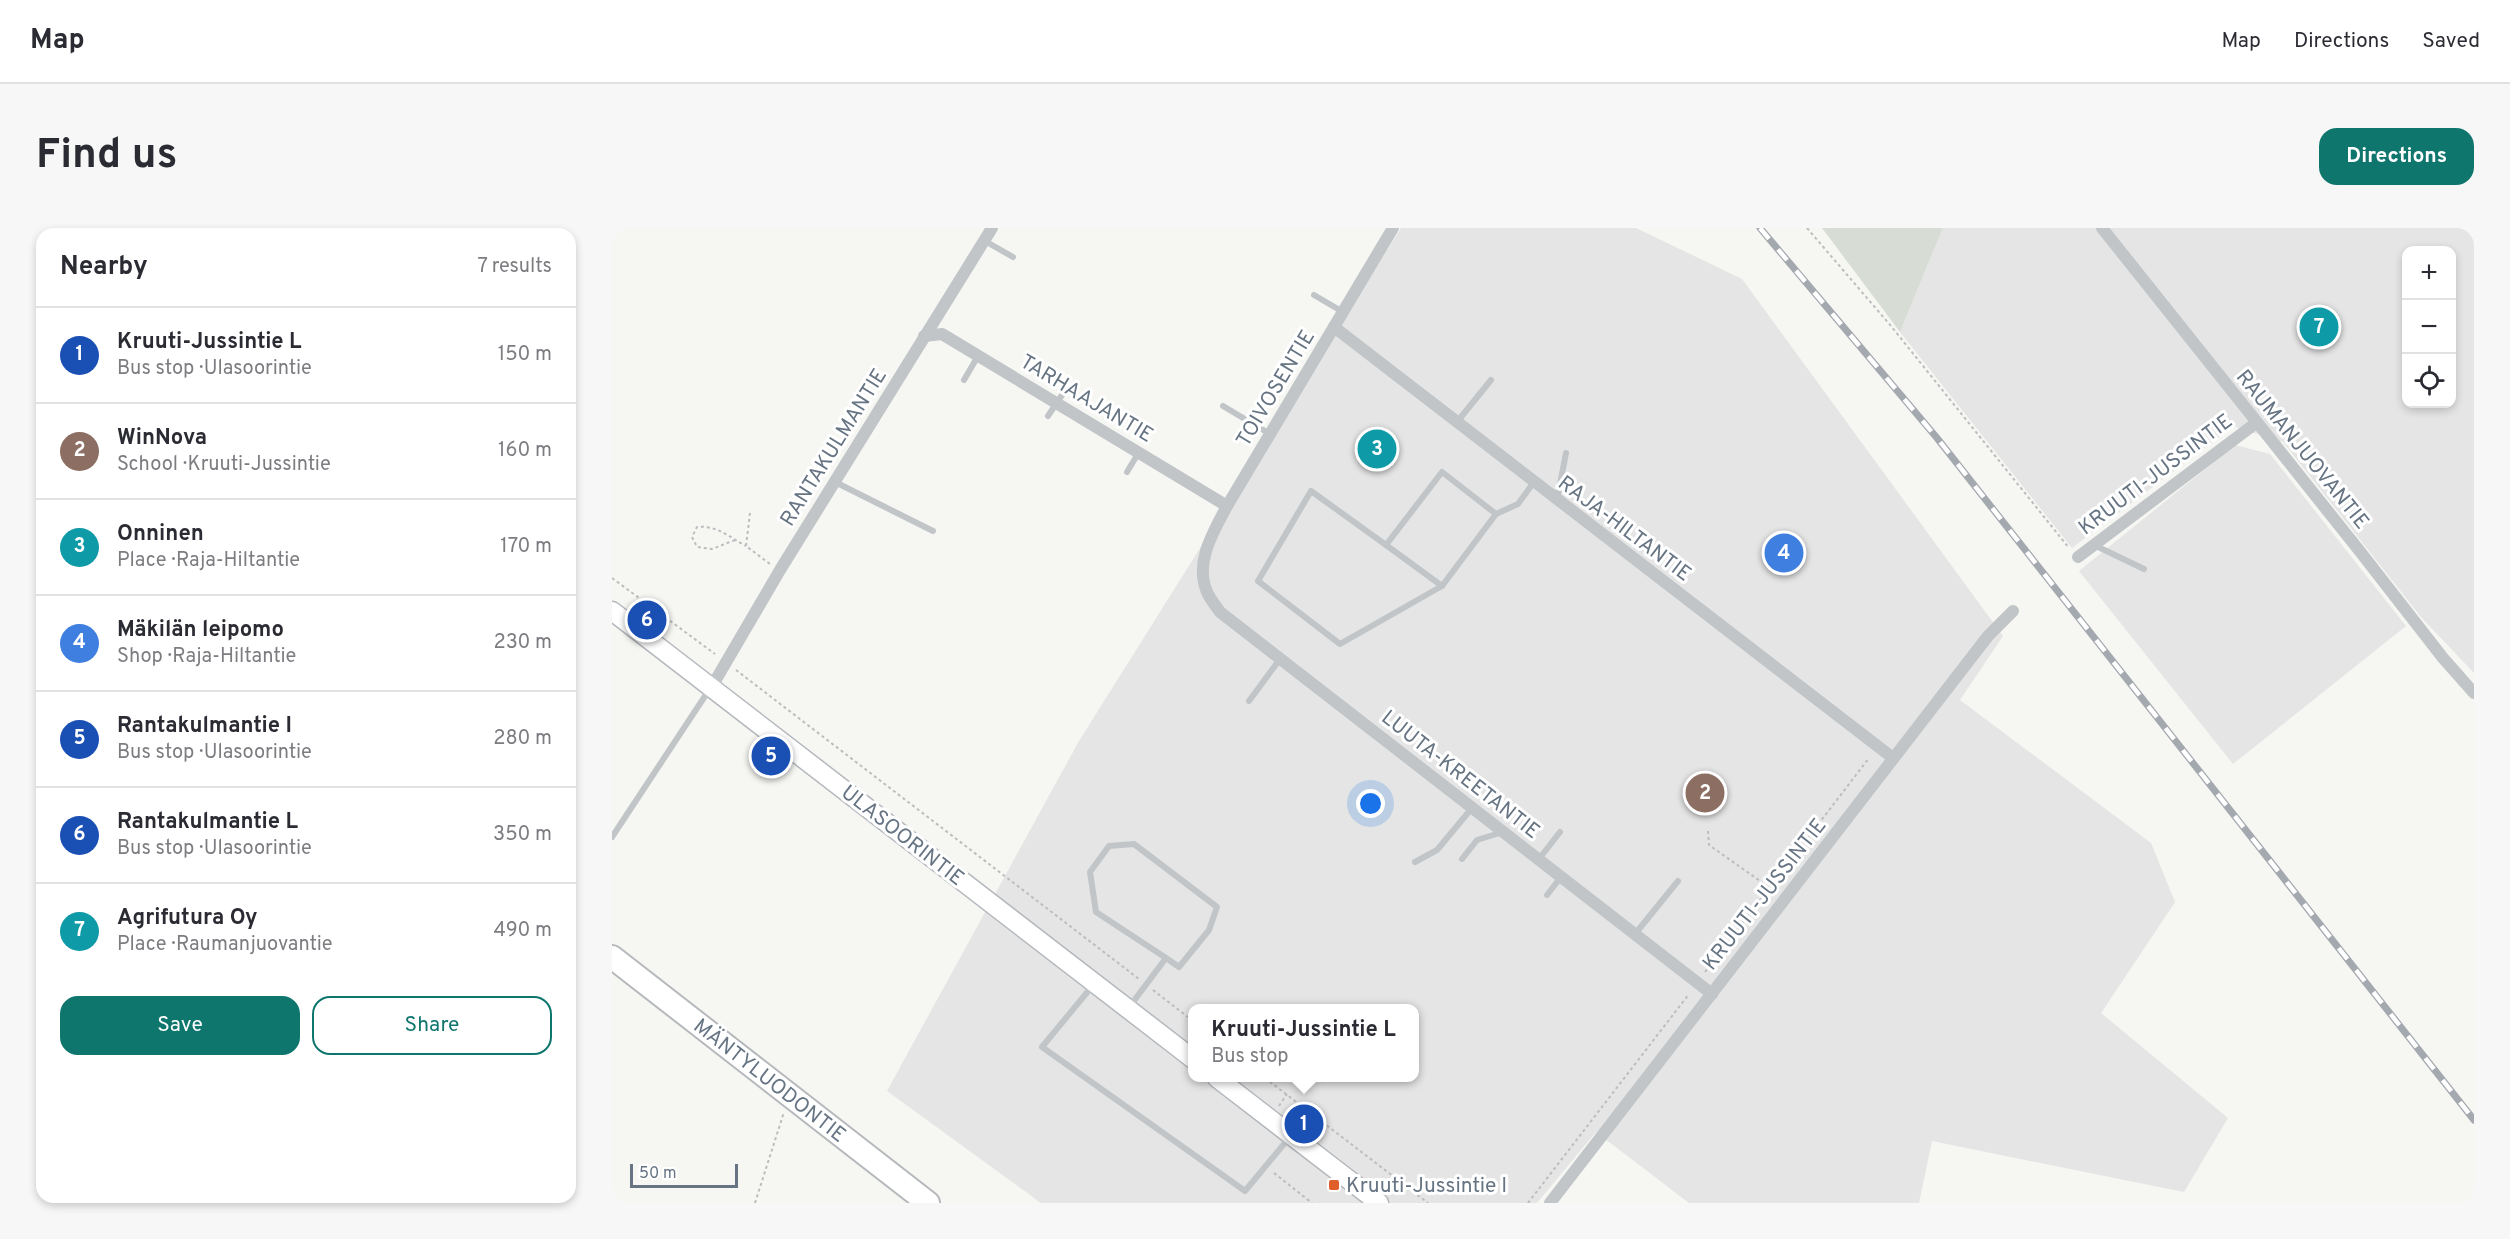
<!DOCTYPE html>
<html lang="en">
<head>
<meta charset="utf-8">
<style>
	body { margin:0; font-family:Overpass,sans-serif; background:#f7f7f7; color:#2b2b33 }
	.controls { position:absolute; right:18px; top:18px; display:grid; overflow:hidden; border-radius:12px; box-shadow:0 3px 9px #0003 }
	.controls button { width:54px; height:54px; display:grid; place-items:center; padding:0; border:0; border-bottom:2px solid #e1e1e2; background:#fff; color:#2b2b33; font:30px sans-serif }
	.scale { position:absolute; left:18px; bottom:15px; width:108px; box-sizing:border-box; padding-left:6px; border:3px solid #667483; border-top:0; font-size:16px; line-height:21px; white-space:nowrap; color:#667483; -webkit-text-stroke:4px #fff; paint-order:stroke }
	.you { position:absolute; left:759px; top:576px; width:21px; height:21px; margin:-15px; border:4px solid #fff; border-radius:50%; background:#1a73e8; box-shadow:0 0 0 9px #1a73e833 }
	.badge { display:grid; place-items:center; width:39px; height:39px; border-radius:50%; background:#0f766e; color:#fff; font-size:20px; font-weight:700 }
	.pin { position:absolute; translate:-50% -50%; border:3px solid #fff; box-shadow:0 2px 6px #0006 }
	.popup { position:absolute; left:576px; top:776px; width:231px; height:78px; box-sizing:border-box; display:grid; place-content:center; border-radius:12px; background:#fff; filter:drop-shadow(0 2px 4px #0005); font-size:20px; white-space:nowrap; color:#7c7c81 }
	.popup b { font-size:22px; color:#2b2b33 }
	.popup::after { content:''; position:absolute; left:50%; top:100%; margin-left:-12px; border:12px solid transparent; border-top-color:#fff }
	.list { margin:0; padding:0; list-style:none }
	h2 { display:flex; justify-content:space-between; align-items:center; height:78px; margin:0; padding:0 24px; font-size:26px }
	h2 small { font-size:20px; font-weight:400; color:#7c7c81 }
	.list li { display:grid; grid-template-columns:39px 1fr auto; gap:18px; align-items:center; box-sizing:border-box; height:96px; padding:0 24px; border-top:2px solid #e1e1e2 }
	.list b { display:block; font-size:22px; white-space:nowrap }
	.list p { margin:0; font-size:20px; white-space:nowrap; color:#7c7c81 }
	.list em { font-size:20px; font-style:normal; color:#7c7c81 }
	.actions { display:flex; gap:12px; padding:18px 24px }
	.actions a { flex:1; padding:14px 0; border:2px solid #0f766e; border-radius:18px; text-align:center; font-size:21px; color:#0f766e }
	.actions .main { background:#0f766e; color:#fff }
	.icon { flex:none; width:33px; height:33px; fill:none; stroke:currentColor; stroke-width:2; stroke-linecap:round; stroke-linejoin:round }
	.map { position:relative; flex:none; width:1862px; height:975px; overflow:hidden; border-radius:18px }
	header { display:flex; align-items:center; gap:36px; box-sizing:border-box; height:84px; padding:0 30px; background:#fff; border-bottom:2px solid #e1e1e2 }
	header strong { font-size:28px }
	nav { display:flex; gap:33px; margin-inline-start:auto; font-size:21px }
	.intro { display:flex; align-items:center; justify-content:space-between; box-sizing:border-box; height:144px; padding:0 36px }
	h1 { margin:0; font-size:42px }
	.button { padding:15px 27px; border-radius:18px; background:#0f766e; color:#fff; font-size:21px; font-weight:700 }
	main { display:flex; gap:36px; padding:0 36px }
	aside { flex:1; background:#fff; border-radius:18px; box-shadow:0 3px 9px #0003 }
	.map>svg:first-child { display:block }
	.built { fill:#e4e5e4; fill-rule:evenodd }
	.green { fill:#d7ddd4 }
	.lines { fill:none; stroke-linecap:round; stroke-linejoin:round }
	.secondary-casing { stroke:#b4b8bd; stroke-width:21 }
	.highway-casing { stroke:#b6b9bc; stroke-width:26 }
	.path { stroke:#bbbdbf; stroke-width:2; stroke-dasharray:3 3; stroke-linecap:butt }
	.lane { stroke:#c1c5c8; stroke-width:6 }
	.street { stroke:#c1c5c8; stroke-width:12 }
	.secondary { stroke:#fff; stroke-width:18 }
	.highway { stroke:#fff; stroke-width:22 }
	.rail-casing { stroke:#a4a9af; stroke-width:7 }
	.rail { stroke:#fff; stroke-width:4.5; stroke-dasharray:14; stroke-linecap:butt }
	.poi-dot { fill:#df5e2a; stroke:#fff; stroke-width:2 }
	.labels { text-anchor:middle; stroke-width:6; stroke-linejoin:round; paint-order:stroke }
	.street-label { font-size:21px; fill:#667483; stroke:#fff }
	.poi-label { font-size:21px; fill:#667483; stroke:#fff; text-anchor:start }
</style>
</head>
<body>
<header>
<strong>Map</strong>
<nav><a>Map</a><a>Directions</a><a>Saved</a></nav>
</header>
<div class="intro"><h1>Find us</h1><a class="button">Directions</a></div>
<main>
<aside>
<h2>Nearby<small>7 results</small></h2>
<ul class="list">
<li><span class="badge" style="background:#1a4fb4">1</span><div><b>Kruuti-Jussintie L</b><p>Bus stop · Ulasoorintie</p></div><em>150 m</em></li>
<li><span class="badge" style="background:#8d6e63">2</span><div><b>WinNova</b><p>School · Kruuti-Jussintie</p></div><em>160 m</em></li>
<li><span class="badge" style="background:#0f9aa8">3</span><div><b>Onninen</b><p>Place · Raja-Hiltantie</p></div><em>170 m</em></li>
<li><span class="badge" style="background:#3f7fe0">4</span><div><b>Mäkilän leipomo</b><p>Shop · Raja-Hiltantie</p></div><em>230 m</em></li>
<li><span class="badge" style="background:#1a4fb4">5</span><div><b>Rantakulmantie I</b><p>Bus stop · Ulasoorintie</p></div><em>280 m</em></li>
<li><span class="badge" style="background:#1a4fb4">6</span><div><b>Rantakulmantie L</b><p>Bus stop · Ulasoorintie</p></div><em>350 m</em></li>
<li><span class="badge" style="background:#0f9aa8">7</span><div><b>Agrifutura Oy</b><p>Place · Raumanjuovantie</p></div><em>490 m</em></li>
</ul>
<div class="actions"><a class="main">Save</a><a>Share</a></div>
</aside>
<div class="map">
<svg width="1862" height="975" viewBox="0 0 1862 975">
	<rect width="100%" height="100%" fill="#f6f6f3"/>
	<g class="built">
		<path d="M789 0H1024L1130 51 1391 408 1348 472 1539 615 1563 674 1489 785 1616 890 1572 964 1320 913 1307 975H1077L984 904 925 975H429L275 863 467 513ZM581 780H803V850H581Z"/>
		<path d="M1331 0H1862V445L1809 389 1671 214 1621 198 1460 320 1288 104ZM1794 22H1840V176H1794Z"/>
		<path d="M1623 217 1658 226 1794 398 1621 536 1467 343Z"/>
	</g>
	<path class="green" d="M1210 0H1331L1288 104Z"/>
	<g class="lines">
		<g class="secondary-casing">
			<g id="secondary">
				<path d="M0 383 581 831"/>
				<path d="M605 850 767 975"/>
			</g>
		</g>
		<g class="highway-casing">
			<path id="highway" d="M0 729 316 975"/>
		</g>
		<g class="path">
			<path d="M1195 0 1279 98 1457 320"/>
			<path d="M138 285 134 318 158 336"/>
			<path d="M123 312 100 321 85 319 80 309 85 299C105 297 117 309 134 318"/>
			<path d="M0 350 103 426"/>
			<path d="M124 442 527 751"/>
			<path d="M1096 603 1097 617 1158 660"/>
			<path d="M1093 744 1257 530"/>
			<path d="M541 762 581 793"/>
			<path d="M653 850 816 975"/>
			<path d="M667 878 675 866"/>
			<path d="M662 945 700 975"/>
			<path d="M143 975 172 884"/>
			<path d="M916 975 1077 766"/>
		</g>
		<g class="lane">
			<path d="M373 13 401 29"/>
			<path d="M702 67 731 84"/>
			<path d="M352 152 366 128"/>
			<path d="M611 178 658 206"/>
			<path d="M436 188 452 164"/>
			<path d="M845 194 879 152"/>
			<path d="M515 244 527 224"/>
			<path d="M223 254 321 303"/>
			<path d="M945 272 954 225"/>
			<path d="M884 286 830 358 774 317 830 244 884 286 906 276 922 254"/>
			<path d="M774 317 699 263 646 353 728 416 830 358"/>
			<path d="M1482 317 1532 341"/>
			<path d="M637 473 668 431"/>
			<path d="M0 609 97 462"/>
			<path d="M850 631 865 612 891 604"/>
			<path d="M927 631 948 604"/>
			<path d="M803 634 825 622 860 580"/>
			<path d="M935 667 949 649"/>
			<path d="M1023 706 1066 653"/>
			<path d="M482 756 430 819 633 963 677 910"/>
			<path d="M518 778 554 730 484 684 478 644 497 618 522 616 605 679 597 702 567 739 554 730"/>
		</g>
		<g class="street">
			<path d="M781 0 615 278C602 303 582 334 595 364 598 371 604 378 608 384L1100 766"/>
			<path d="M1490 0 1750 326 1831 430 1862 465"/>
			<path d="M722 99 1281 530"/>
			<path d="M312 108 330 106 615 278"/>
			<path d="M1466 329 1644 195"/>
			<path d="M99 460 168 342 380 0"/>
			<path d="M938 975 1376 408 1401 383"/>
		</g>
		<use href="#secondary" class="secondary"/>
		<use href="#highway" class="highway"/>
		<g class="rail-casing">
			<path id="rail" d="M1148 0 1325 210 1862 892"/>
		</g>
		<use href="#rail" class="rail"/>
	</g>
	<rect class="poi-dot" x="716" y="951" width="12" height="12" rx="3"/>
	<g class="labels">
		<g class="street-label">
			<text transform="translate(663 160) rotate(-59)" y="7">TOIVOSENTIE</text>
			<text transform="translate(475 170) rotate(31)" y="7">TARHAAJANTIE</text>
			<text transform="translate(221 219) rotate(-58)" y="7">RANTAKULMANTIE</text>
			<text transform="translate(1691 221) rotate(51)" y="7">RAUMANJUOVANTIE</text>
			<text transform="translate(1543 246) rotate(-37)" y="7">KRUUTI-JUSSINTIE</text>
			<text transform="translate(1013 300) rotate(37)" y="7">RAJA-HILTANTIE</text>
			<text transform="translate(849 546) rotate(38)" y="7">LUUTA-KREETANTIE</text>
			<text transform="translate(291 607) rotate(38)" y="7">ULASOORINTIE</text>
			<text transform="translate(1152 666) rotate(-52)" y="7">KRUUTI-JUSSINTIE</text>
			<text transform="translate(158 852) rotate(38)" y="7">MÄNTYLUODONTIE</text>
		</g>
		<g class="poi-label">
			<text x="734" y="964">Kruuti-Jussintie I</text>
		</g>
	</g>
</svg>
<div class="controls">
<button>+</button>
<button>−</button>
<button><svg class="icon" aria-label="locate" viewBox="0 0 24 24"><circle cx="12" cy="12" r="6"/><path d="M12 2v4M12 18v4M2 12h4M18 12h4"/></svg></button>
</div>
<div class="scale">50 m</div>
<div class="you"></div>
<div class="pin badge" style="left:692px;top:896px;background:#1a4fb4">1</div>
<div class="popup"><b>Kruuti-Jussintie L</b>Bus stop</div>
<div class="pin badge" style="left:1093px;top:565px;background:#8d6e63">2</div>
<div class="pin badge" style="left:765px;top:221px;background:#0f9aa8">3</div>
<div class="pin badge" style="left:1172px;top:325px;background:#3f7fe0">4</div>
<div class="pin badge" style="left:159px;top:528px;background:#1a4fb4">5</div>
<div class="pin badge" style="left:35px;top:392px;background:#1a4fb4">6</div>
<div class="pin badge" style="left:1707px;top:99px;background:#0f9aa8">7</div>
</div>
</main>
</body>
</html>
